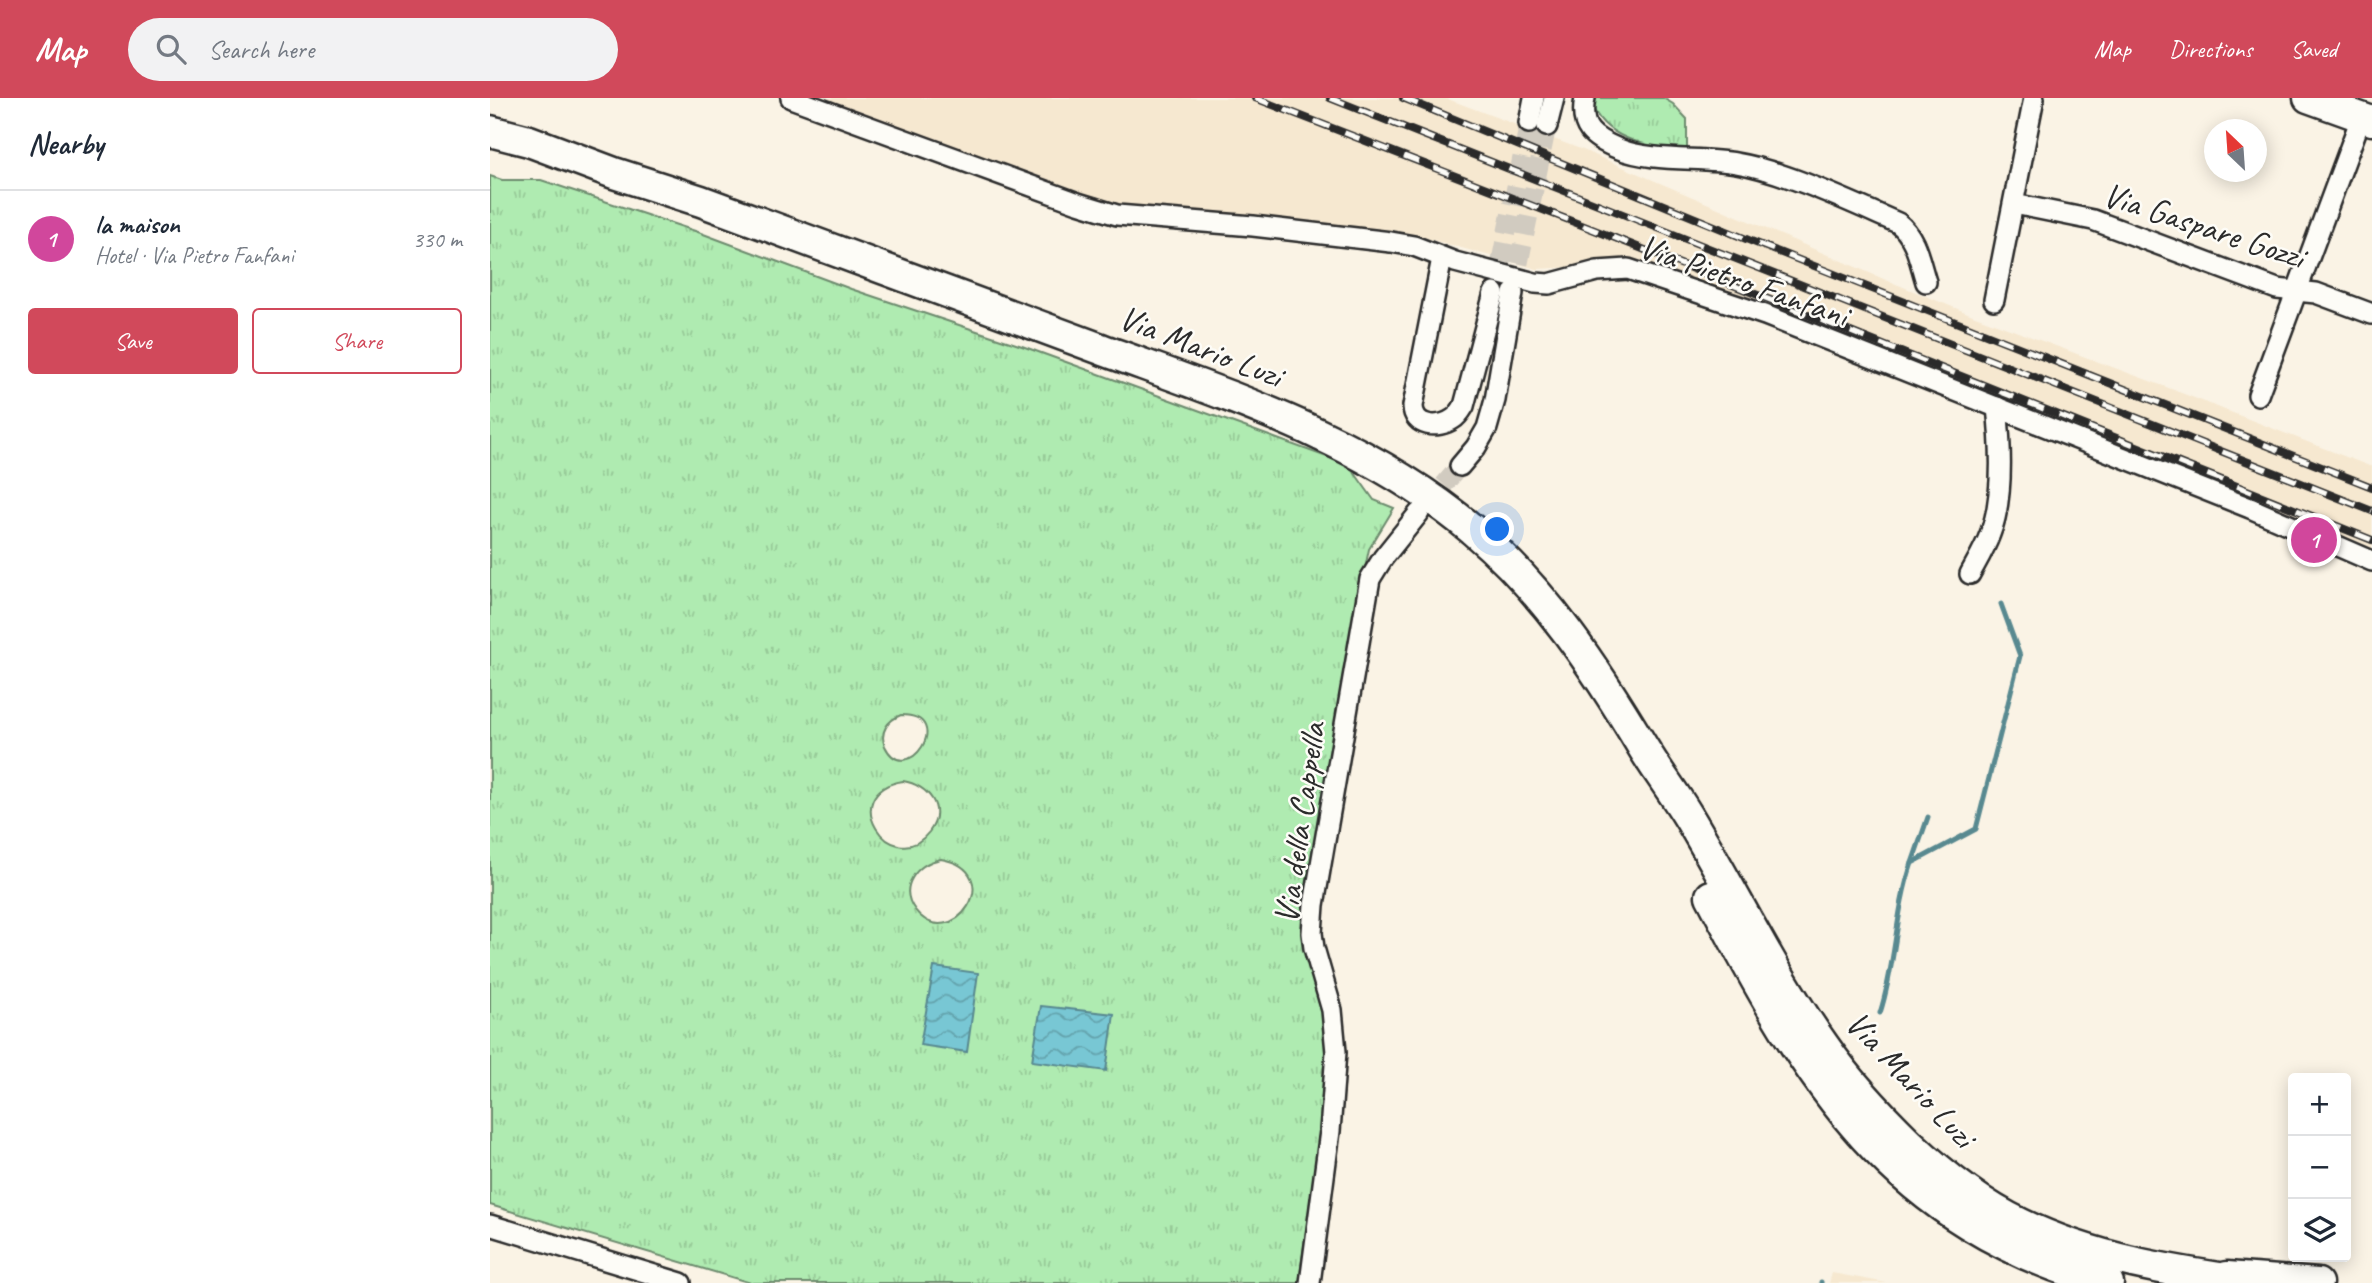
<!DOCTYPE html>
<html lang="en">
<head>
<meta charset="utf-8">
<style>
	body { margin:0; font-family:Caveat,sans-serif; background:#f2f2f3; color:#1f2937 }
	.controls { position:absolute; right:21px; bottom:21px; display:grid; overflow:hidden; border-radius:7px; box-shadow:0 4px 18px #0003 }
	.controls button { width:63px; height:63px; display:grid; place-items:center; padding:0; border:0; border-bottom:2px solid #e0e1e3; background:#fff; color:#1f2937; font:35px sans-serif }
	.compass { position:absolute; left:1714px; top:21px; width:63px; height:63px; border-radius:50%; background:#fff; box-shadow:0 4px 18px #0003; rotate:335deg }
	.you { position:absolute; left:1008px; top:432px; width:24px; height:24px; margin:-18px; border:5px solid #fff; border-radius:50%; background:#1a73e8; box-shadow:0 0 0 10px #1a73e833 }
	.badge { display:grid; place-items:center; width:46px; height:46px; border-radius:50%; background:#d1495b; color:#fff; font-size:23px; font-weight:700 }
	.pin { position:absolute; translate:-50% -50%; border:4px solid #fff; box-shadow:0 2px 7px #0006 }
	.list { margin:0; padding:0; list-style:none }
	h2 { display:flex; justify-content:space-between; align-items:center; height:91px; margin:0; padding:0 28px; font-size:30px }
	h2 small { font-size:23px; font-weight:400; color:#747a83 }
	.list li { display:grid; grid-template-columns:46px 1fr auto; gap:21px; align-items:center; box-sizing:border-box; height:98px; padding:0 28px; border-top:2px solid #e0e1e3 }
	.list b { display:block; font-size:26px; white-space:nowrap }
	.list p { margin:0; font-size:23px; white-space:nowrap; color:#747a83 }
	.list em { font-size:23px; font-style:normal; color:#747a83 }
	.actions { display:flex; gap:14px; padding:21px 28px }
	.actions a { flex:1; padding:16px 0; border:2px solid #d1495b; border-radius:7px; text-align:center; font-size:24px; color:#d1495b }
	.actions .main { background:#d1495b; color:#fff }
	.icon { flex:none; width:38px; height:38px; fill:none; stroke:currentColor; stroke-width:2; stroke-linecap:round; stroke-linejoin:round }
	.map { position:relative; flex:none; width:1882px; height:1185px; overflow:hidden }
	header { display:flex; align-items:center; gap:42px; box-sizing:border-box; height:98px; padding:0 35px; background:#d1495b; color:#fff }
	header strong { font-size:33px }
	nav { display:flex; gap:38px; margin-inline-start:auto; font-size:24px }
	.search { width:490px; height:63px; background:#f2f2f3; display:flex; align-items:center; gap:18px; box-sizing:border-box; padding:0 24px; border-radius:38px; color:#747a83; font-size:26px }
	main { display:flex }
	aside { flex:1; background:#fff }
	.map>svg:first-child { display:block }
	.built { fill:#f6e8d0 }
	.grass { fill:url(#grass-tufts); stroke:#6d8b6e; stroke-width:2; fill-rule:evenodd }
	.water { fill:url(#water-waves); stroke:#598990; stroke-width:2 }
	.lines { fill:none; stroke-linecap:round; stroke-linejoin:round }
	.stream { stroke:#598990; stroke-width:5 }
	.minor-tunnel { stroke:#d1cbc0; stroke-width:19; stroke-dasharray:19 10; stroke-linecap:butt }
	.minor-casing { stroke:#2b2b2b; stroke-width:24 }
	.secondary-casing { stroke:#2b2b2b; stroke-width:33 }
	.primary-casing { stroke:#2b2b2b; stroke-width:35 }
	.minor { stroke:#fdfcf7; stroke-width:19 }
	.secondary { stroke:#fdfcf7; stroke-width:28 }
	.primary { stroke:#fdfcf7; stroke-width:30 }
	.rail-casing { stroke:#2b2b2b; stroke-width:8 }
	.rail { stroke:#fdfcf7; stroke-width:5; stroke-dasharray:16; stroke-linecap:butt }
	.labels { text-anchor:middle; stroke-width:5; stroke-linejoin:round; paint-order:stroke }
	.street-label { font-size:35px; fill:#2b2b2b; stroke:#fdfcf7 }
</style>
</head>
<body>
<header>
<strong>Map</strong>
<div class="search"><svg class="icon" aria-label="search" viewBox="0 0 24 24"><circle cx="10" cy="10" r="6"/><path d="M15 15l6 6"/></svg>Search here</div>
<nav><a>Map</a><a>Directions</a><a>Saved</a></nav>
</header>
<main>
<aside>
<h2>Nearby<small></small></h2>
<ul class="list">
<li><span class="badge" style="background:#d1479c">1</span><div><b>la maison</b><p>Hotel · Via Pietro Fanfani</p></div><em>330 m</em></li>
</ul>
<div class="actions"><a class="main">Save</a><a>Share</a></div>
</aside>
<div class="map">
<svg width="1882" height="1185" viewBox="0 0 1882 1185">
	<defs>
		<pattern id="grass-tufts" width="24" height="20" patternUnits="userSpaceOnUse" patternTransform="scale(1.75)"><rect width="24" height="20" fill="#afebb1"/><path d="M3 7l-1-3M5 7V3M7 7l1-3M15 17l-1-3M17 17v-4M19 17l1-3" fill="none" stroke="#97ca98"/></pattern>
		<pattern id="water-waves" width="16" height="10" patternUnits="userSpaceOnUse" patternTransform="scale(1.75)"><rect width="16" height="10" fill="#78c7d4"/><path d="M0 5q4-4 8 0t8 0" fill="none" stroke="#63a2ac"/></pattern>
	</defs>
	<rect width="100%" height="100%" fill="#faf3e5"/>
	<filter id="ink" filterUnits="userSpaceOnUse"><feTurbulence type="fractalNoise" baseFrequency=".0143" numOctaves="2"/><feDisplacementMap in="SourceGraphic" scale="14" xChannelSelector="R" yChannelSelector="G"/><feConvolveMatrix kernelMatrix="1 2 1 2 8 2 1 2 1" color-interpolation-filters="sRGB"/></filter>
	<g filter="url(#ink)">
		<g class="built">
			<path d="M324 0H955L1093 52 1396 182 1485 218 1676 289 1882 369V461L1136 166 1047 171 925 137 621 109Z"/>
			<path d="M1342 1175 1397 1185H1339Z"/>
		</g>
		<g class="grass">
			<path d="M1100 0H1173L1183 6 1197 21V52C1161 50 1109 42 1100 0Z"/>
			<path d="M0 78 12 82H51L208 134 361 191 532 248 859 367 884 402 904 410 879 451 852 582 815 840 817 861 834 899 840 958 809 1185H261L0 1107ZM411 617C467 617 416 692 395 648 389 634 398 622 411 617ZM413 683C438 687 457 710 439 734 402 781 344 694 413 683ZM451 761C521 773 461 859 425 812 408 789 426 766 451 761Z"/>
		</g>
		<g class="water">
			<path d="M444 869 488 875 477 954 430 947Z"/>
			<path d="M551 908 624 916 616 973 542 963Z"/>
		</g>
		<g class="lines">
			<g class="stream">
				<path d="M1422 765 1438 719"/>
				<path d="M1390 915C1406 866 1405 814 1422 765L1486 731 1530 558 1511 506"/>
				<path d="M1331 1185V1184"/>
			</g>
			<g class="minor-tunnel">
				<path d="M1005 192 1039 25"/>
				<path d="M1023 194 1057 28"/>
				<path d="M935 409 970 368"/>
			</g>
			<g class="minor-casing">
				<g id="minor">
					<path d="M301 0 588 105 627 117 763 128 901 144 924 148 965 164 1045 185 1059 186 1107 173 1138 171 1275 217 1760 410 1882 463"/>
					<path d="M1095 0C1089 30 1102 40 1129 51 1161 64 1211 59 1246 65 1295 73 1362 105 1408 125 1426 139 1429 162 1436 184"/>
					<path d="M1039 25 1044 0"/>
					<path d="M1057 28 1064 0"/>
					<path d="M1524 106 1603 122 1787 191 1826 195 1882 216"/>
					<path d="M952 160 923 308C923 329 948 331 963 321 968 318 971 313 974 308L1004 195"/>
					<path d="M1504 202 1544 0"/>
					<path d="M1768 297 1871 20 1880 26"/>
					<path d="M970 368 986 349 997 330 1005 302 1023 195"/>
					<path d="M1480 476C1487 463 1495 450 1500 436 1514 401 1511 346 1507 309"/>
					<path d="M0 1127 191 1185"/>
					<path d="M820 1185 840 1033 846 954 842 912 824 850 822 835 824 807 880 481 893 460 929 415"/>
				</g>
			</g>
			<g class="secondary-casing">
				<g id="secondary">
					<path d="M1818 0 1882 23"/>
					<path d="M1737 1178 1828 1185"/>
				</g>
			</g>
			<g class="primary-casing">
				<g id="primary">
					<path d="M0 33 39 43 124 75 211 103C344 152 478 202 611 251 741 299 877 342 984 433 1056 494 1106 571 1154 651 1168 674 1184 695 1198 718 1244 794 1282 875 1334 948 1359 984 1388 1015 1419 1045 1453 1077 1489 1106 1531 1126 1606 1162 1681 1173 1761 1185"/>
					<path d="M1221 798C1318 984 1402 1126 1618 1185"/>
				</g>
			</g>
			<use href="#minor" class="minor"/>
			<use href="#secondary" class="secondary"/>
			<use href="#primary" class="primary"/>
			<g class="rail-casing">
				<g id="rail">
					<path d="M765 0 1125 140 1882 442"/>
					<path d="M840 0 1882 413"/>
					<path d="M913 0 1261 143 1882 389"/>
				</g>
			</g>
			<use href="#rail" class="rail"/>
		</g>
	</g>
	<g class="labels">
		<g class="street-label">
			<text transform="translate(1714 127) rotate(18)" y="12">Via Gaspare Gozzi</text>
			<text transform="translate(1254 182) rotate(19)" y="12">Via Pietro Fanfani</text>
			<text transform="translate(711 248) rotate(21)" y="12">Via Mario Luzi</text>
			<text transform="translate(809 725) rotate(-82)" y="12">Via della Cappella</text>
			<text transform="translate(1421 981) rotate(47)" y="12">Via Mario Luzi</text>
		</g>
	</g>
</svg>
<div class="controls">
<button>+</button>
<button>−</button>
<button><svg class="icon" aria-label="layers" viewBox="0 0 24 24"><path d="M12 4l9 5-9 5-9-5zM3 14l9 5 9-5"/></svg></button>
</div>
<svg class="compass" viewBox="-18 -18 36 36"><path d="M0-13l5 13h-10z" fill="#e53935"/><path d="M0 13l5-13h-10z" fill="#747a83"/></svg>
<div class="you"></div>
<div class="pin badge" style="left:1824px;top:442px;background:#d1479c">1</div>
</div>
</main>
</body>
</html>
